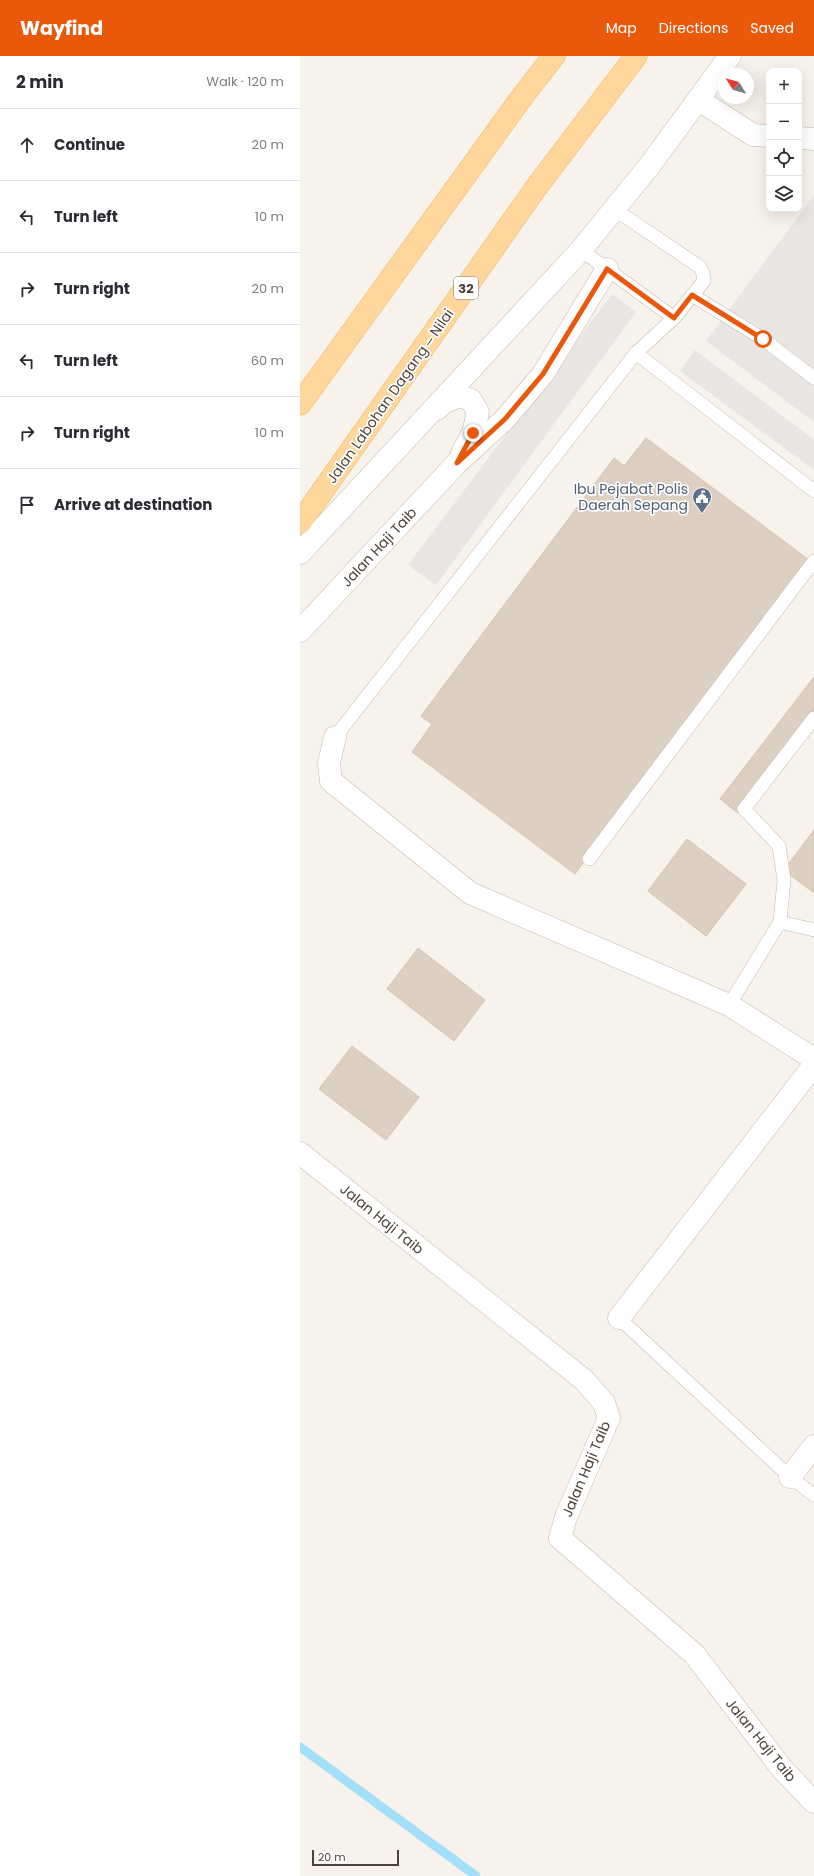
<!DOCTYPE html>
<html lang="en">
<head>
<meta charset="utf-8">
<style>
	body { margin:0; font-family:Poppins,sans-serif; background:#f7f7f7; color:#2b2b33 }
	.controls { position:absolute; right:12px; top:12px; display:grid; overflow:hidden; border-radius:8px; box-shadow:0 4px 16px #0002 }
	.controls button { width:36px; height:36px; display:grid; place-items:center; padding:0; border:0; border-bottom:1px solid #e1e1e2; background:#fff; color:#2b2b33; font:20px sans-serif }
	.compass { position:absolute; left:418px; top:12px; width:36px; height:36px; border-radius:50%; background:#fff; box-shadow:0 4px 16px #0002; rotate:307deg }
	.scale { position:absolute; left:12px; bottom:10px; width:87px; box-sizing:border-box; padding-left:4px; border:2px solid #4c4238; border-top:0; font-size:11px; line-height:14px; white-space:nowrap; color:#4c4238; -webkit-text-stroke:3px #fff; paint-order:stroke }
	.stop { position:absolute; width:12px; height:12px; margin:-9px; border:3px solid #ea580c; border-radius:50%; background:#fff }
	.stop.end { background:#ea580c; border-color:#fff; box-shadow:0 1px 4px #0008 }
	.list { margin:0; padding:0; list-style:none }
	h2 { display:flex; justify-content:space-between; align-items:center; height:52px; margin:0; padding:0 16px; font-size:17px }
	h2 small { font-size:13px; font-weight:400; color:#7c7c81 }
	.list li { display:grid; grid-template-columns:26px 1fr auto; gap:12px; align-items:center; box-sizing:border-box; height:72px; padding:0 16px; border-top:1px solid #e1e1e2 }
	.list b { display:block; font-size:15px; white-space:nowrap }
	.list em { font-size:13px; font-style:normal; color:#7c7c81 }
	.icon { flex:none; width:22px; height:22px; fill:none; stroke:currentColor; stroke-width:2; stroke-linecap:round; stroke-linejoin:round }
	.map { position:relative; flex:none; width:514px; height:1820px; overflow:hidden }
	header { display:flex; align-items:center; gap:24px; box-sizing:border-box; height:56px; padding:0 20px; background:#ea580c; color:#fff }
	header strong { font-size:19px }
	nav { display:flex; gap:22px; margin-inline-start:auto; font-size:14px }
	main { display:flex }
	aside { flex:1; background:#fff }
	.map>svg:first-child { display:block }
	.parking { fill:#e8e5e3 }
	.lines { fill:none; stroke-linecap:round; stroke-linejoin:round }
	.stream { stroke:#a3dff8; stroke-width:9 }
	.building { fill:#ddcfc2; stroke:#d5c3b1 }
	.service-casing { stroke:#c4b9ac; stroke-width:14 }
	.minor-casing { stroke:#c4b9ac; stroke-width:23 }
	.primary-casing { stroke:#f0b460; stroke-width:23 }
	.service { stroke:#fff; stroke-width:13 }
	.minor { stroke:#fff; stroke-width:22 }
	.primary { stroke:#ffd79c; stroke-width:22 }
	.route { stroke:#ea580c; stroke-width:5 }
	.labels { text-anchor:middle; stroke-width:3.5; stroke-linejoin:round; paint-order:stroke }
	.shield { fill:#fff; stroke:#827b74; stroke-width:1 }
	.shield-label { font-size:13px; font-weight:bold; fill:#4c4238 }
	.street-label { font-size:14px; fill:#4c4238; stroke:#fff }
	.service-label { font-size:14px; fill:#4e5e75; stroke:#fff; text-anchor:end }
</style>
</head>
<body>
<header>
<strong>Wayfind</strong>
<nav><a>Map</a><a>Directions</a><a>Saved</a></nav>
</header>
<main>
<aside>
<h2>2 min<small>Walk · 120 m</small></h2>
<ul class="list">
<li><svg class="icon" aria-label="ahead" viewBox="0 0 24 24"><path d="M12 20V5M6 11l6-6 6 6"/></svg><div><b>Continue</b></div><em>20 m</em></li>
<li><svg class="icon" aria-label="left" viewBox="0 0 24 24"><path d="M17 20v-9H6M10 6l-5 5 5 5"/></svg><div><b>Turn left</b></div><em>10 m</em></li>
<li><svg class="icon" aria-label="right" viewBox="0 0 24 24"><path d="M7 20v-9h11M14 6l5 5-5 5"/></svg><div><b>Turn right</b></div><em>20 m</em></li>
<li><svg class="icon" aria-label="left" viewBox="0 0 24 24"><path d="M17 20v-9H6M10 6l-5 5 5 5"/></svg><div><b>Turn left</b></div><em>60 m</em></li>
<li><svg class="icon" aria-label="right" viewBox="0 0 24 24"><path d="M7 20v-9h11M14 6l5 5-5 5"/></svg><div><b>Turn right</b></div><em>10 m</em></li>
<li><svg class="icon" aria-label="arrive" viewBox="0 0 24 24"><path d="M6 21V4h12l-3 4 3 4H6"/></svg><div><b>Arrive at destination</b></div></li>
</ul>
</aside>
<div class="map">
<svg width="514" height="1820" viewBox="0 0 514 1820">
	<rect width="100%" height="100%" fill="#f7f2eb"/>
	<g class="parking">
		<path d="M514 139V366L406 285Z"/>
		<path d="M312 238 336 256 136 529 108 509Z"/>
		<path d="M395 294 514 384V414L380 315Z"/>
	</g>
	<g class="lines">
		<path class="stream" d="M0 1691 176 1820"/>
	</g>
	<g class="building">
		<path d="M346 382 509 504 275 818 112 696 132 668 121 660 314 402 324 410Z"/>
		<path d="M514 621V657L438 757 420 743Z"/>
		<path d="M514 774V837L484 814Z"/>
		<path d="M387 783 446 828 406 880 348 835Z"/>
		<path d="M118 892 185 944 154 985 87 933Z"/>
		<path d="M52 990 119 1041 86 1084 19 1033Z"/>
	</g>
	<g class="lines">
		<g class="service-casing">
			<g id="service">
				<path d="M281 194 374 262"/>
				<path d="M392 239 463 283 514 322"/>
				<path d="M336 297 514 435"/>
				<path d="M35 681 336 297 374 262 404 225 403 217 400 211 314 153"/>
				<path d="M289 803 514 505"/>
				<path d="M480 866 514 874"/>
				<path d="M429 949 480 866 484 824 479 790 444 753 514 662"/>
				<path d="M319 1262 490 1421 514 1439"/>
			</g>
		</g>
		<g class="minor-casing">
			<g id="minor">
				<path d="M399 44 453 79 469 80"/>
				<path d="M499 82 514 83"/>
				<path d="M137 353 143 347 159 340 171 344 178 356 173 377 162 397"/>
				<path d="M0 497 281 194 350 109 430 0"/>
				<path d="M0 575 157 407 205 363 243 318 307 213"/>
				<path d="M35 681 29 707 31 725 170 837 429 949 514 1003"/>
				<path d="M0 1097 284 1324 304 1347 309 1362 266 1461 260 1482 394 1598 483 1714 514 1746"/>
				<path d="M319 1262 514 1009"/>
				<path d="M490 1421 514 1390"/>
			</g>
		</g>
		<g class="primary-casing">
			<g id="primary">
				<path d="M0 348 225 37 254 0"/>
				<path d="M0 467 238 129 336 0"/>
			</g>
		</g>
		<use href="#service" class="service"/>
		<use href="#minor" class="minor"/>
		<use href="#primary" class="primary"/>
	</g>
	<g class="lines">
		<path class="route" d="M173 377 157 407 205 363 243 318 307 213 374 262 392 239 463 283"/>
	</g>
	<defs>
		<g id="civic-pin" transform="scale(1)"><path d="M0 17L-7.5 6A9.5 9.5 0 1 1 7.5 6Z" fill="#5c6f8a" stroke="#fff"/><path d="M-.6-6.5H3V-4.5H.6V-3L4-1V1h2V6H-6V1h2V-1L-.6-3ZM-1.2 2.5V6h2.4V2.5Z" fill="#fff"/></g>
	</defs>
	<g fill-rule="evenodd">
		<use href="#civic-pin" x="402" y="441"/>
	</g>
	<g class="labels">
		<rect class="shield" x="154" y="221" width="24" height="22" rx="3"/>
		<g class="shield-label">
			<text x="166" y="237">32</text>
		</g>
		<g class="street-label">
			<text transform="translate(90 340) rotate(-55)" y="5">Jalan Labohan Dagang ‒ Nilai</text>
			<text transform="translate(79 491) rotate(-47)" y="5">Jalan Haji Taib</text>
			<text transform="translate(82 1163) rotate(39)" y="5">Jalan Haji Taib</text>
			<text transform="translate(286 1413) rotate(-67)" y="5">Jalan Haji Taib</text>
			<text transform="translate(461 1684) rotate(51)" y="5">Jalan Haji Taib</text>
		</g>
		<g class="service-label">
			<text x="388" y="438">Ibu Pejabat Polis<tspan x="388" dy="16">Daerah Sepang</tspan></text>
		</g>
	</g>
</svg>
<div class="controls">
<button>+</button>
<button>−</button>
<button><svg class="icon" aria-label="locate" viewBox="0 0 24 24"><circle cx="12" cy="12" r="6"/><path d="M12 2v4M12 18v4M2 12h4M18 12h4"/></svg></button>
<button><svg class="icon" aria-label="layers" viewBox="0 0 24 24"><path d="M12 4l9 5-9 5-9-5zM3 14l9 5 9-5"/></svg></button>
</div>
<svg class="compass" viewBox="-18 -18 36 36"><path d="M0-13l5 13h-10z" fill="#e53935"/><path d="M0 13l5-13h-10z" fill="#7c7c81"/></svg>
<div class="scale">20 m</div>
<div class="stop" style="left:463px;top:283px"></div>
<div class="stop end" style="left:173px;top:377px"></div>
</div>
</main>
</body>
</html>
